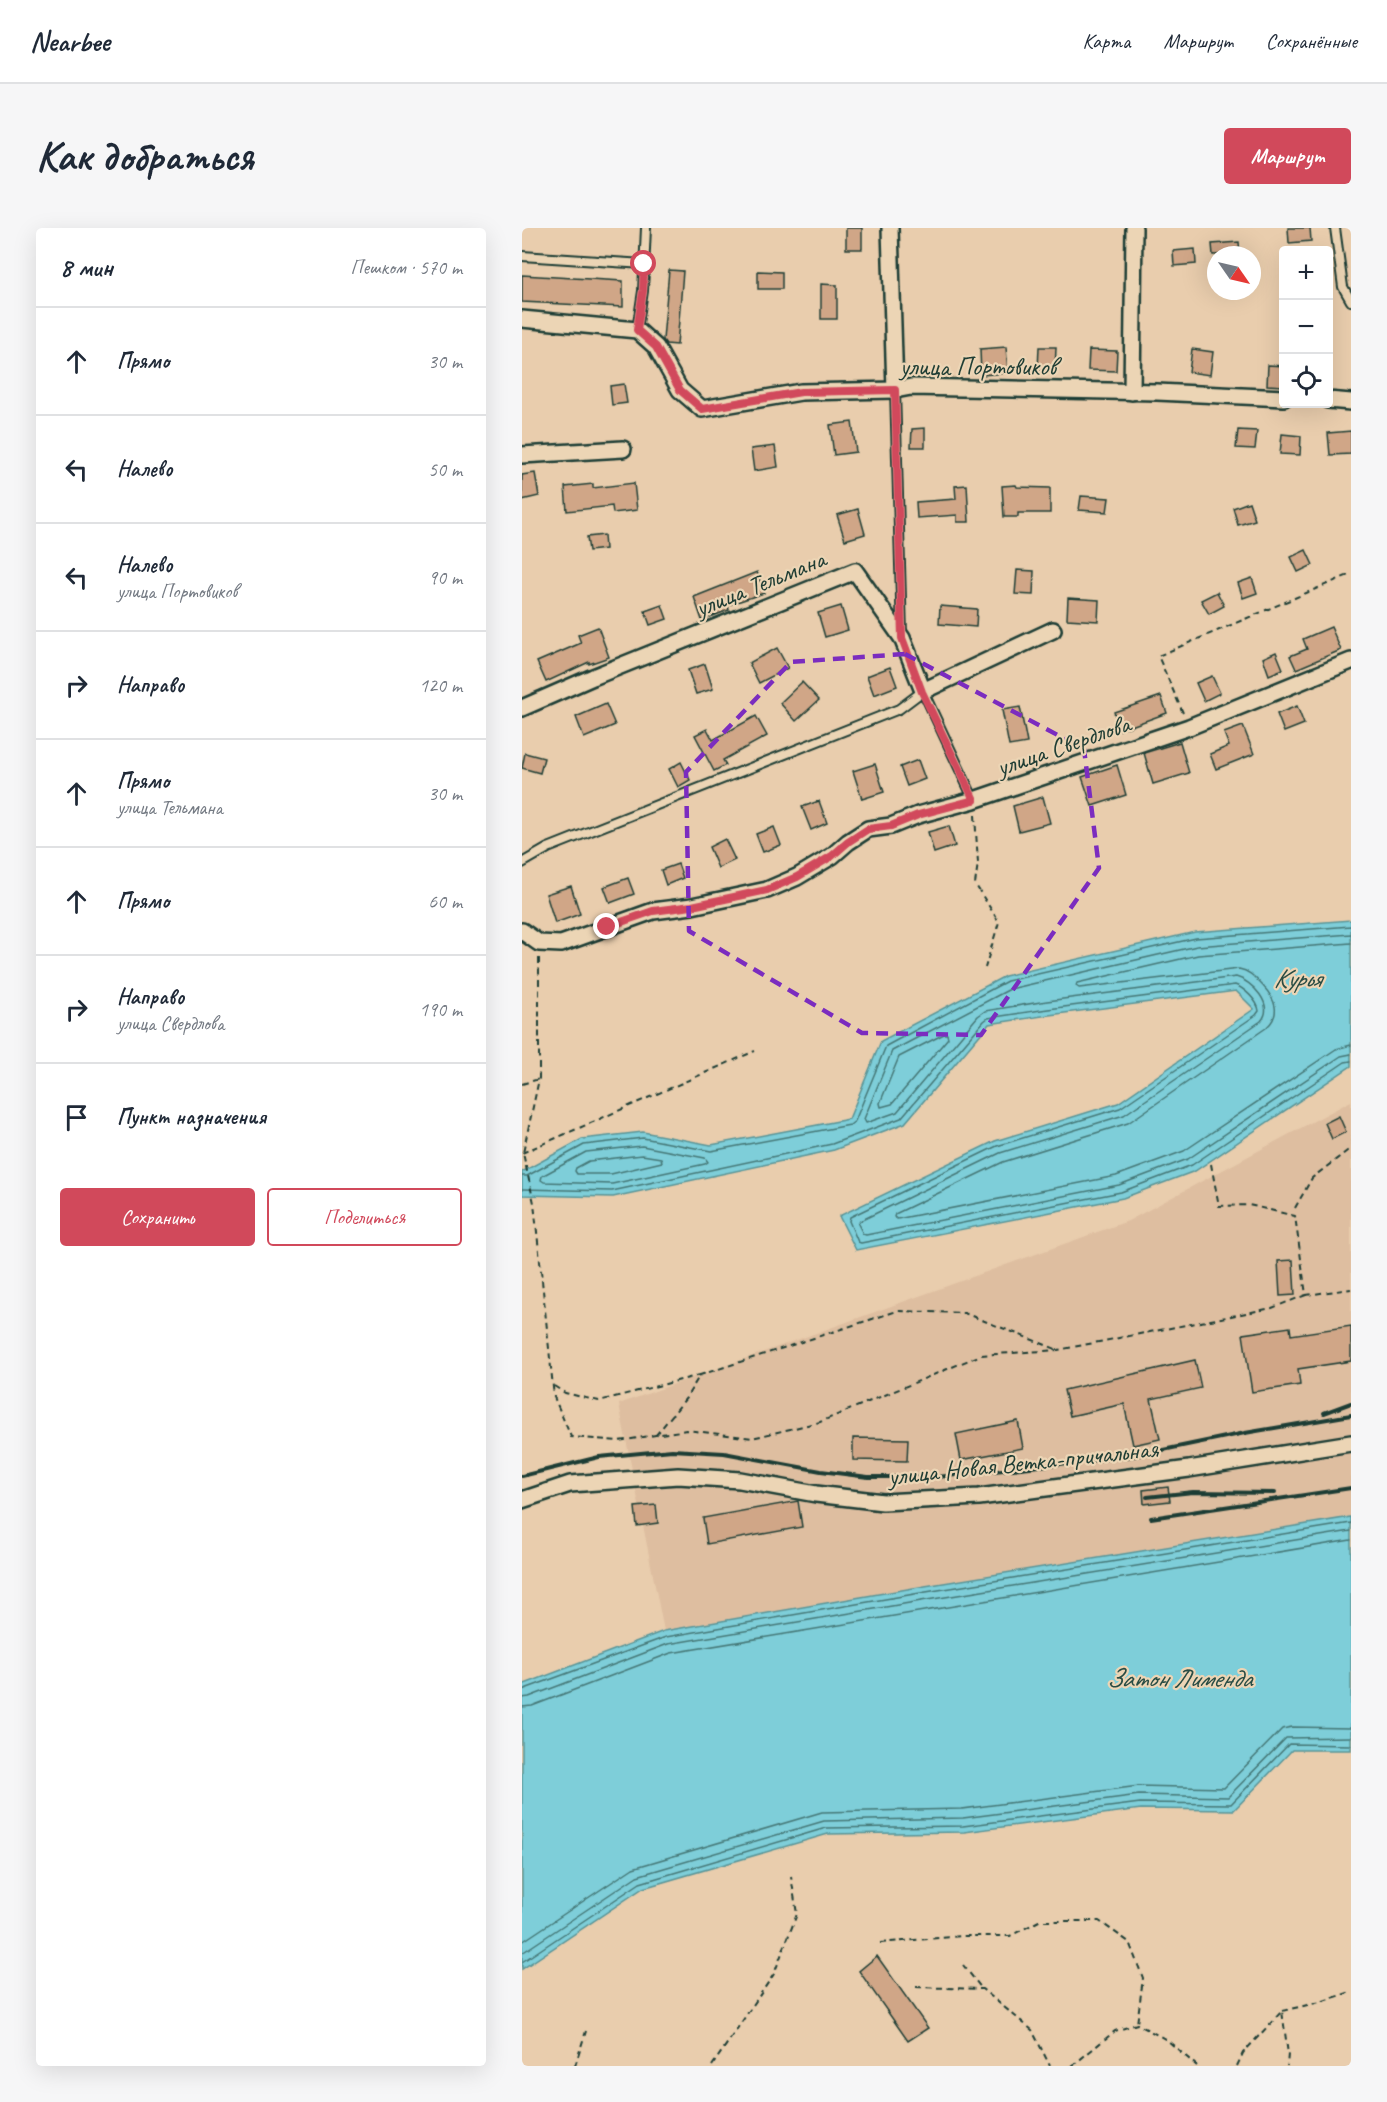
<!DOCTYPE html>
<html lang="ru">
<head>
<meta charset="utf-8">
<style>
	body { margin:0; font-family:Caveat,sans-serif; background:#f6f6f7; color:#1f2937 }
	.controls { position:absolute; right:18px; top:18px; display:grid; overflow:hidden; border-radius:6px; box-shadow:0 6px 24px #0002 }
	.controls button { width:54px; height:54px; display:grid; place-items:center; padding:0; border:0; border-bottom:2px solid #e0e1e3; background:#fff; color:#1f2937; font:30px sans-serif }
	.compass { position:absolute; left:685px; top:18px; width:54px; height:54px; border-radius:50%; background:#fff; box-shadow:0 6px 24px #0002; rotate:124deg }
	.stop { position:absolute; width:18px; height:18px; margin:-14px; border:4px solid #d1495b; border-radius:50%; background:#fff }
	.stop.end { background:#d1495b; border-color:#fff; box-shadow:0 2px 6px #0008 }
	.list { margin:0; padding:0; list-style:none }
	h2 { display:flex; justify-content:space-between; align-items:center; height:78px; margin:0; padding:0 24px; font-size:26px }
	h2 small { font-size:20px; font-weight:400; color:#747a83 }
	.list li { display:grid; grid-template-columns:39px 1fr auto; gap:18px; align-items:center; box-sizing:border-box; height:108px; padding:0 24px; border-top:2px solid #e0e1e3 }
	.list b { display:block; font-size:22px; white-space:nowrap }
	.list p { margin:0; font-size:20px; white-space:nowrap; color:#747a83 }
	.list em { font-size:20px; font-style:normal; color:#747a83 }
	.actions { display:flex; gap:12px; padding:18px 24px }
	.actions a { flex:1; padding:14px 0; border:2px solid #d1495b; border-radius:6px; text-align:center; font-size:21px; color:#d1495b }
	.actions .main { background:#d1495b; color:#fff }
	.icon { flex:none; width:33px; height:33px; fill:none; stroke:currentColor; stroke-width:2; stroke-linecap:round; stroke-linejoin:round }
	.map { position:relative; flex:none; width:829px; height:1838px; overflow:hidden; border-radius:6px }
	header { display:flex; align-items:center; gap:36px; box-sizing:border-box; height:84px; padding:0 30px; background:#fff; border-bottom:2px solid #e0e1e3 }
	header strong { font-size:28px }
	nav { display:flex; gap:33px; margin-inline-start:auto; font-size:21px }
	.intro { display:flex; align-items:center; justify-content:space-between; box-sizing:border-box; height:144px; padding:0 36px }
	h1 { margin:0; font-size:42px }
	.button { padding:15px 27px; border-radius:6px; background:#d1495b; color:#fff; font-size:21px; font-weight:700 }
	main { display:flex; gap:36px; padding:0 36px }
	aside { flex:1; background:#fff; border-radius:6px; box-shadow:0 6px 24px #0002 }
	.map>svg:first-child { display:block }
	.built { fill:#debea0 }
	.water { fill:#7eced9; stroke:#589497; stroke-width:1.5 }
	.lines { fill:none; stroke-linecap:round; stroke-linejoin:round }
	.shore { stroke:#457776; stroke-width:1.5 }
	.building { fill:#d0a687; stroke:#1f3d34; stroke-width:1.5 }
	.lane-casing { stroke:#1f3d34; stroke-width:12 }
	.street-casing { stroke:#1f3d34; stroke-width:20 }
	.path { stroke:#1f3d34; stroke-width:2; stroke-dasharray:6 4.5; stroke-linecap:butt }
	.lane { stroke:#ecd5b5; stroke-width:8 }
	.street { stroke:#ecd5b5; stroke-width:15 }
	.rail { stroke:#1f3d34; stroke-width:4 }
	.route { stroke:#d1495b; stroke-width:8 }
	.marked { fill:none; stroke:#7b2cbf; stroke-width:4.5; stroke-dasharray:12 8; stroke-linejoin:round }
	.labels { text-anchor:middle; stroke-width:4.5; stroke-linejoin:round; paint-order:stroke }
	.street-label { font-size:26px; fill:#1f3d34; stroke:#ecd5b5 }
	.water-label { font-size:27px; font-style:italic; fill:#284c44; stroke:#ecd5b5 }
</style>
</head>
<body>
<header>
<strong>Nearbee</strong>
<nav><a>Карта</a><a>Маршрут</a><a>Сохранённые</a></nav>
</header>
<div class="intro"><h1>Как добраться</h1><a class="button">Маршрут</a></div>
<main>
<aside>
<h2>8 мин<small>Пешком · 570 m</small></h2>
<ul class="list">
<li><svg class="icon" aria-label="ahead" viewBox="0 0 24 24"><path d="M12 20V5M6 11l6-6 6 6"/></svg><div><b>Прямо</b></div><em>30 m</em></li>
<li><svg class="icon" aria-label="left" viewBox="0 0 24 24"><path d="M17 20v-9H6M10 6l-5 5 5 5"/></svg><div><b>Налево</b></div><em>50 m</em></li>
<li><svg class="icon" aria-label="left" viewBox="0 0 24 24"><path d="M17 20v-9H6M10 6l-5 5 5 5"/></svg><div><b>Налево</b><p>улица Портовиков</p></div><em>90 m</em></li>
<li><svg class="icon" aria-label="right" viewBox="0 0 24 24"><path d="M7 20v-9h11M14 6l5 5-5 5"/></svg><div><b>Направо</b></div><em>120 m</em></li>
<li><svg class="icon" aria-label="ahead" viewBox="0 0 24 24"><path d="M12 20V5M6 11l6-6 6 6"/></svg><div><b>Прямо</b><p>улица Тельмана</p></div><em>30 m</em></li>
<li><svg class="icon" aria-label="ahead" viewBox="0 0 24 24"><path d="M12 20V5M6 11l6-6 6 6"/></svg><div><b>Прямо</b></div><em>60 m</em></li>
<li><svg class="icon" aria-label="right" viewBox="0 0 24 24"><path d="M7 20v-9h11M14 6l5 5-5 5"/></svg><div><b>Направо</b><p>улица Свердлова</p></div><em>190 m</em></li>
<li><svg class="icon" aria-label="arrive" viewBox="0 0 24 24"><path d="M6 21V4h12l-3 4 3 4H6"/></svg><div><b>Пункт назначения</b></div></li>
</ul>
<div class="actions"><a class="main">Сохранить</a><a>Поделиться</a></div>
</aside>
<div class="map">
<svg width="829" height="1838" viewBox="0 0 829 1838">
	<rect width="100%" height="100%" fill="#e9cdad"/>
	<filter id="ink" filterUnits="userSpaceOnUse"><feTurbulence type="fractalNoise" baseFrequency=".0167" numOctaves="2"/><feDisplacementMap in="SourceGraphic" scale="12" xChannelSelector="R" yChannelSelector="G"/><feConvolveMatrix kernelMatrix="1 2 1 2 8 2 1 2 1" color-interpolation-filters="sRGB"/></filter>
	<g filter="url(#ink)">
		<path class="built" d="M829 873V1289L403 1358 142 1403 97 1176 606 993Z"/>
		<g class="water">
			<path d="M829 692V838L673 943 601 970 334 1022 317 988 473 913 596 875 732 781 714 763 527 787 467 796 383 895 312 922 91 969 0 967V944L60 911 121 904 189 917 327 891 359 813 483 748 673 704Z"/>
			<path d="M829 1289V1522H770L712 1582 619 1581 442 1604 306 1606 121 1660 0 1741V1457L142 1403 403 1358Z"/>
		</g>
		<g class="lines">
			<g class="shore">
				<path d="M829 706 675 718 488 761 370 823 342 891 344 895 375 884 456 788 463 783 525 773 714 749C730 753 753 777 739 793L602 887 478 925 338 993 336 996 341 1006 344 1007 597 957 666 931 819 828 829 826"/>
				<path d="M829 715 676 727 555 755 554 758 557 760 717 741C728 743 733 750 741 758 753 771 760 786 744 800L606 895 481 934 373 986 372 989 375 991 594 948 662 923 814 821 829 817"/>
				<path d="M422 806H425L426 810 370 876 359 879 358 875 377 829Z"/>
				<path d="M120 918 183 930 186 934 183 936 90 956 22 954 19 952 20 948 64 924Z"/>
				<path d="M120 927 139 930 140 934 89 946H55L53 943 54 940 67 933Z"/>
				<path d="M0 948H5L62 917 121 910 189 923 328 897 333 893 364 818 485 753 674 710 829 698"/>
				<path d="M0 961 90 963 310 916 379 890 462 793 466 790 526 781 713 757C722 760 736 773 737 783L734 787 598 880 475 918 328 989 327 993 336 1014 339 1015 599 964 670 937 823 834 829 833"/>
				<path d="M0 1462 144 1409 404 1364 829 1295"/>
				<path d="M0 1470 7 1469 146 1416 405 1372 829 1303"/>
				<path d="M0 1479 10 1478 149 1425 829 1312"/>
				<path d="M0 1714 111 1640 300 1584 440 1581 617 1558 702 1560 760 1501 770 1499 829 1500"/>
				<path d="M0 1725 115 1648 302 1593 441 1590 617 1567 706 1569 764 1510 829 1509"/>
				<path d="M0 1734 118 1655 304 1600 441 1598 618 1575 709 1576 767 1516 829 1517"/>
			</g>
		</g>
		<g class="building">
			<rect x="324" y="0" width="16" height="21"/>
			<path d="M766 0H788L789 13 767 15Z"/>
			<path d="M717 14 718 26 691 27 690 16Z"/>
			<path d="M673 21 674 36 652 38 651 23Z"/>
			<path d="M147 42 161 43 155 117 144 116 141 112Z"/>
			<path d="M236 43 260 44V61H236Z"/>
			<path d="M0 47 101 53V79L0 74Z"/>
			<path d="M299 56 315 57V91H299Z"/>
			<path d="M484 119 486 145 459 147 458 121Z"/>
			<path d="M517 119H534L533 143 516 142Z"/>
			<path d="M670 121 691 124 688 147 667 144Z"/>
			<path d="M567 122 595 123 594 143 566 142Z"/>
			<path d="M746 137 762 138V158L745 157Z"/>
			<path d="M102 156 105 175 90 177 88 158Z"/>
			<path d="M330 194 334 224 312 227 308 197Z"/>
			<path d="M403 200V219H389L390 201Z"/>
			<path d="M716 202 735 203 733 221 714 220Z"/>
			<path d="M829 203V226L808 227 806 205Z"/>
			<path d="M760 206 779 208 778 227 758 226Z"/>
			<path d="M253 218 256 239 232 243 229 221Z"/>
			<path d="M13 245 17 268 0 272V247Z"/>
			<path d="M112 255 115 282 91 285 90 278 45 283 43 259 71 256V260Z"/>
			<path d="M445 257 447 294H435V287L395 290 394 274 434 271 433 258Z"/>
			<path d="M494 257 495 259 528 260V285H496V289H482L480 258Z"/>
			<path d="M559 268 587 270 585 284 557 282Z"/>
			<path d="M727 274 733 292 716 297 711 280Z"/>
			<path d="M336 281 343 306 323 312 315 287Z"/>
			<path d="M82 307 83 321 67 323 65 309Z"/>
			<path d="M784 322 791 337 776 344 769 329Z"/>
			<path d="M495 342 512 343 511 367 493 366Z"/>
			<path d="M235 344 242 365 206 377 207 382 180 392 172 369Z"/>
			<path d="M730 350 735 365 721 370 716 355Z"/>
			<path d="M695 364 702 378 687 386 679 372Z"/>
			<path d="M546 370 577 372 576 393 545 391Z"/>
			<path d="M140 377 145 391 128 397 123 383Z"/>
			<path d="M319 378 326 402 303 409 296 385Z"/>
			<path d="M418 378 455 381 454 399 417 396Z"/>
			<path d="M76 399 87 429 67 436V434L24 454 15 434 59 415 56 407Z"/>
			<path d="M809 399 819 422 774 441 768 428 785 421 781 411Z"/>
			<path d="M255 420 266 440 237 455 227 435Z"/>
			<path d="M754 424 761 441 747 447 741 430Z"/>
			<path d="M183 436 191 461 174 466 166 442Z"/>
			<path d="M368 439 375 458 352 467 345 448Z"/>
			<path d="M690 448 698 465 682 473 674 455Z"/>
			<path d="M280 454 297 472 274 493 258 475Z"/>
			<path d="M639 468 645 485 598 502 592 484Z"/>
			<path d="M84 476 93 497 62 510 54 489Z"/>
			<path d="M775 478 782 496 762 504 755 486Z"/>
			<path d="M498 479 505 515 487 518 480 482Z"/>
			<path d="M234 488 245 508 201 532 204 537 192 543 173 507 185 501 191 512Z"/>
			<path d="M721 498 732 526 694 541 688 526 707 518 702 505Z"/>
			<path d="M658 514 667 545 631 556 622 525Z"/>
			<path d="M3 525 22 530 18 545 0 540Z"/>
			<path d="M396 532 403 551 385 558 378 539Z"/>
			<path d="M159 534 168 552 156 559 147 541Z"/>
			<path d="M353 536 362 564 340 571 331 543Z"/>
			<path d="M595 537 604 567 570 578 560 549Z"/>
			<path d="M521 569 528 595 497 603 491 578Z"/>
			<path d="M297 573 305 595 289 602 280 579Z"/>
			<path d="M427 598 433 618 412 625 406 604Z"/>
			<path d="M252 599 259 617 241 624 234 606Z"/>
			<path d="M203 611 213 632 196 640 187 619Z"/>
			<path d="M156 636 161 650 144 657 139 642Z"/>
			<path d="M106 650 112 666 88 675 82 659Z"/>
			<path d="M49 658 58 686 33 695 24 666Z"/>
			<path d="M817 888 824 904 810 911 803 895Z"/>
			<path d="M771 1032 773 1067 758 1068 756 1033Z"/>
			<path d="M829 1098V1133L776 1141 778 1157 730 1164 721 1106 768 1099 769 1107Z"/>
			<path d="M673 1132 679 1160 629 1171 638 1211 611 1217 602 1176 548 1188 542 1162Z"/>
			<path d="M496 1193 501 1220 439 1232 434 1206Z"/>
			<path d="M331 1210 386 1211 385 1233 331 1232Z"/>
			<path d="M646 1259 648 1273 622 1276 621 1262Z"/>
			<path d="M276 1273 280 1299 185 1316 181 1290Z"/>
			<path d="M134 1277 136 1295 115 1298 113 1279Z"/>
			<path d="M355 1728 406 1800 386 1813 337 1743Z"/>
		</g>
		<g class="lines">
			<g class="lane-casing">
				<g id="lane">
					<path d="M813 0 821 59 829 73"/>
					<path d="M0 28 122 36"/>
					<path d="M115 102 121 63 124 0"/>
					<path d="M373 162 380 406"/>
					<path d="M0 635 26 620 377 481 401 463 452 572"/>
				</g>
			</g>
			<g class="street-casing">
				<g id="street">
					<path d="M368 0 373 162"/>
					<path d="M0 91 115 102 134 119 158 162 180 181 279 164 373 162 389 159 635 164 762 170"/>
					<path d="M610 164 612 0"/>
					<path d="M806 172 829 174"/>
					<path d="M0 227 101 221"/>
					<path d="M0 480 71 449 333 343 380 410 401 463 531 402"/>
					<path d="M0 703 17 715 39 716 131 683 170 678 245 662 275 649 310 628 326 614 346 601 369 598 396 587 452 572 667 499 829 433"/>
					<path d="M0 1272 48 1256 156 1248 218 1252 294 1266 361 1274 457 1269 667 1241 829 1215"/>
				</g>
			</g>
			<g class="path">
				<path d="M661 485 636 428 829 346"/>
				<path d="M453 587 456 635 453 656 477 694 463 740"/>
				<path d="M17 730V851L1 925 12 975 32 1169 49 1209 97 1213 164 1202 230 1210 298 1194 459 1127 536 1122 750 1080 784 1067"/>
				<path d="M0 856 17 851"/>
				<path d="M0 925 233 823"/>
				<path d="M689 936 697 978 727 977 773 988 784 1067 829 1061"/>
				<path d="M773 980 790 950 829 920"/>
				<path d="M32 1158 43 1165 77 1173 178 1147"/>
				<path d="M134 1207 164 1170 178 1147 375 1083 442 1085 534 1121"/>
				<path d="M358 1715 440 1708H488L517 1693H577L607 1714 621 1750 615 1796"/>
				<path d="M441 1737 460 1761"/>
				<path d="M394 1759 460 1761 510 1802 528 1838"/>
				<path d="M760 1783 798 1774 829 1764"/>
				<path d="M53 1838 64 1803"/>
				<path d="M190 1838 252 1746 275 1686 269 1648"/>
				<path d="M550 1838 593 1803 615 1796 645 1812 675 1838"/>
				<path d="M715 1838 721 1825 760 1783 766 1826 765 1838"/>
			</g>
			<use href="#lane" class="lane"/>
			<use href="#street" class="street"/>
			<g class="rail">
				<path d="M802 1185 829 1175"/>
				<path d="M0 1248 77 1229 150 1222 202 1225 299 1243 346 1249H415L612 1228 723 1205 829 1187"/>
				<path d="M625 1269 671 1264 753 1265"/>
				<path d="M629 1290 829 1260"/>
			</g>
		</g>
	</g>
	<g class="lines" filter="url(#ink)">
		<path class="route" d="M85 699 131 683 170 678 245 662 275 649 310 628 326 614 346 601 369 598 396 587 452 572 400 464 380 410 373 162 279 164 180 181 158 162 134 119 115 102 121 63 122 36"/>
	</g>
	<path class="marked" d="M383 426 562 521 577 640 459 807 340 805 167 703 164 544 269 434Z"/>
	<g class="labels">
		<g class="street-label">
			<text x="456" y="147">улица Портовиков</text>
			<text transform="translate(238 355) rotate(-22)" y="9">улица Тельмана</text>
			<text transform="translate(541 517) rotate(-19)" y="9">улица Свердлова</text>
			<text transform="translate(501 1234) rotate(-6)" y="9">улица Новая Ветка-причальная</text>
		</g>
		<g class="water-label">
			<text x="775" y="759">Курья</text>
			<text x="657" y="1459">Затон Лименда</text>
		</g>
	</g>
</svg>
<div class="controls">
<button>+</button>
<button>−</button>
<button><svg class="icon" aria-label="locate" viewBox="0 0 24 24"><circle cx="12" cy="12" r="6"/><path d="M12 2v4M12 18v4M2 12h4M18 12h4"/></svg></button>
</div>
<svg class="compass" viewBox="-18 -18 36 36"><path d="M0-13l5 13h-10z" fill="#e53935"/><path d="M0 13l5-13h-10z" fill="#747a83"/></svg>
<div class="stop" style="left:122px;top:36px"></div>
<div class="stop end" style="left:85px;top:699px"></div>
</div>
</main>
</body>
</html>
